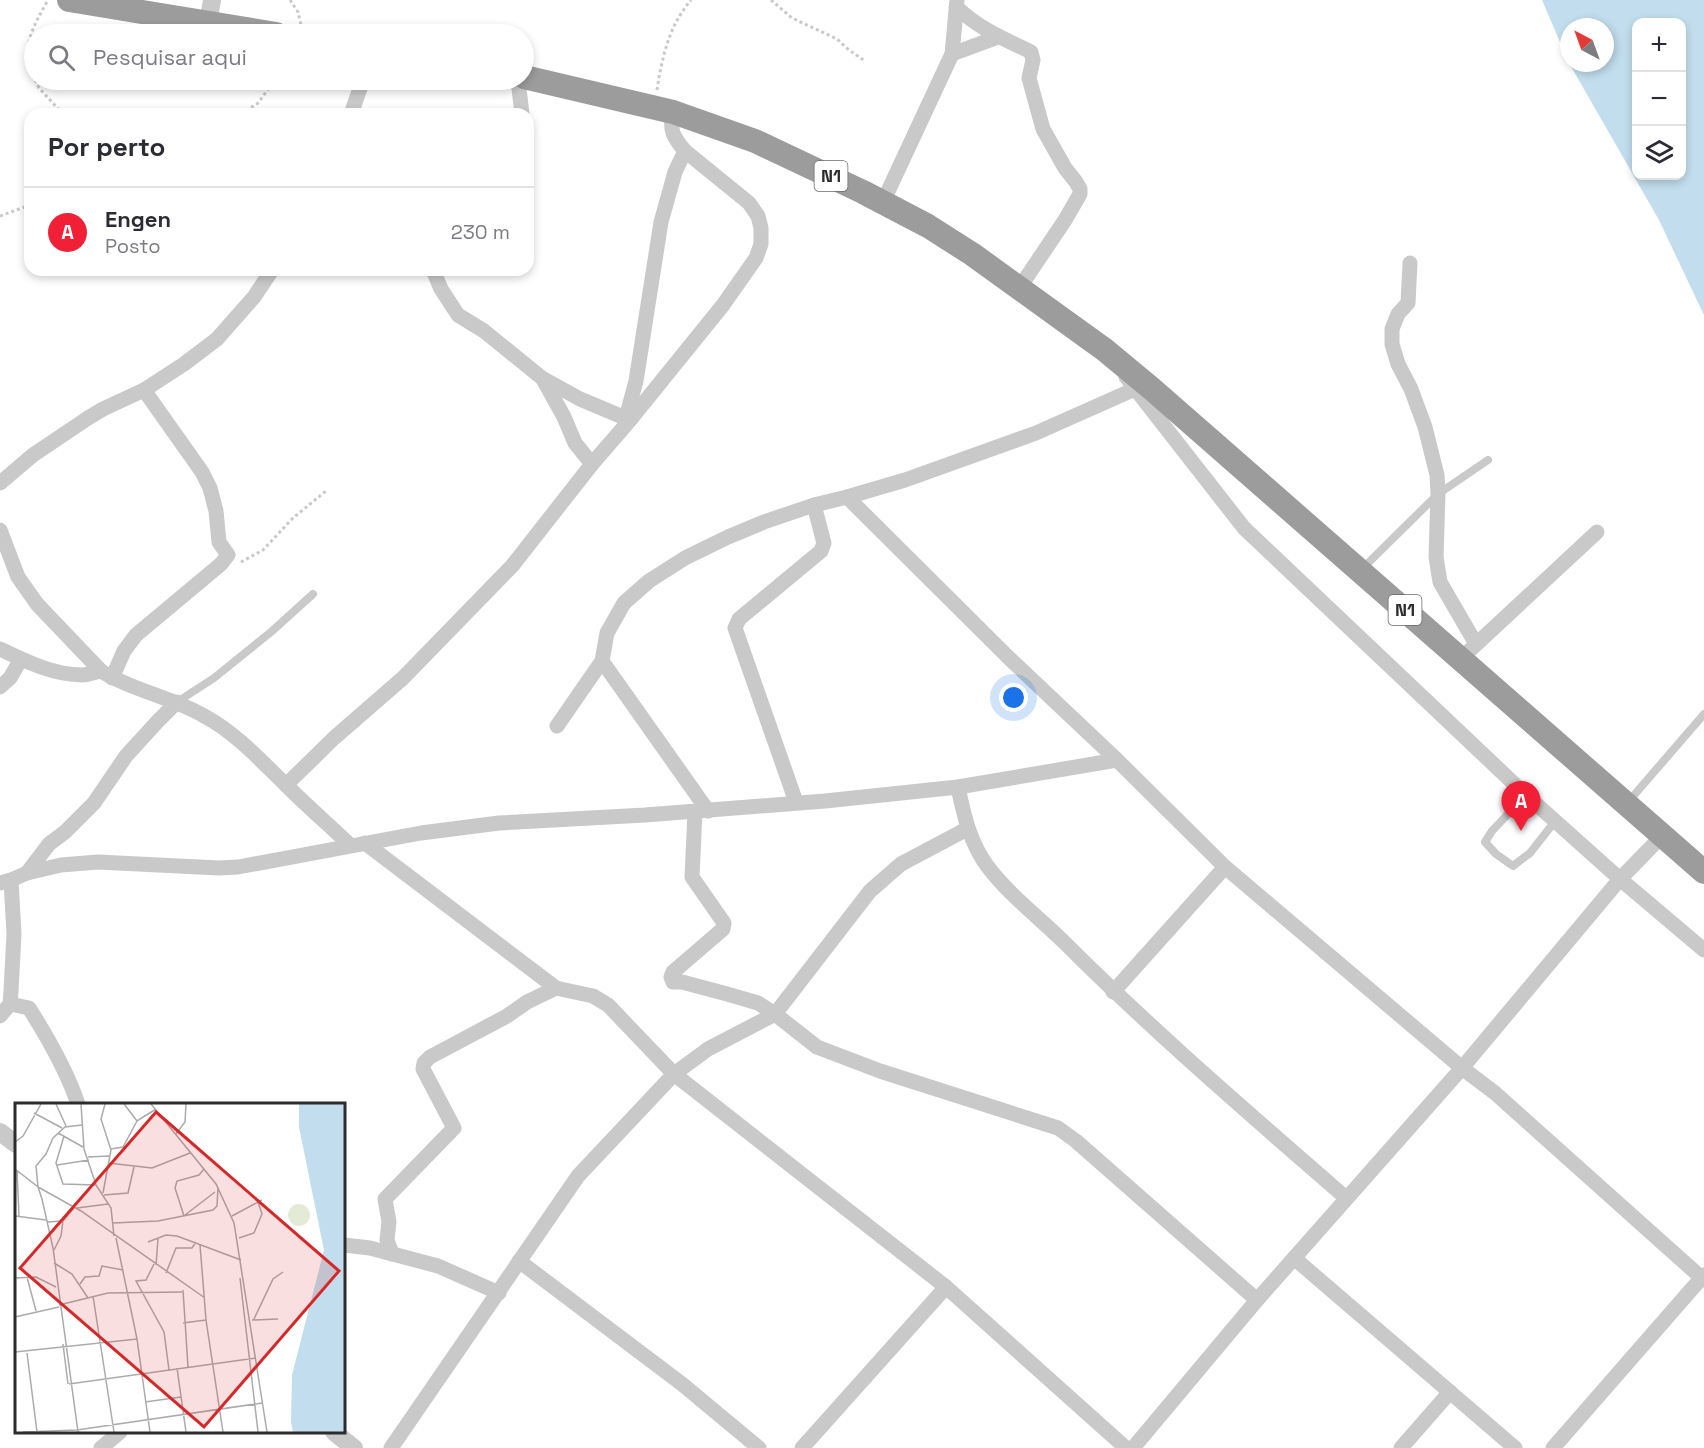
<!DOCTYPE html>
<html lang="pt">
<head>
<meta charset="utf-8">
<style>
	body { margin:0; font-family:"Space Grotesk",sans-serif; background:#f2f2f3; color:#2b2b33 }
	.controls { position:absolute; right:18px; top:18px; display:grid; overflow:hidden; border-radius:12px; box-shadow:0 3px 9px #0003 }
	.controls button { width:54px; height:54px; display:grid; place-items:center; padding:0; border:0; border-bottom:2px solid #e1e1e2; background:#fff; color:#2b2b33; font:30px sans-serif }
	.compass { position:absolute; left:1560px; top:18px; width:54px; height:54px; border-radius:50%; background:#fff; box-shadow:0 3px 9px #0003; rotate:319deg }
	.you { position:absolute; left:1014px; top:698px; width:21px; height:21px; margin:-15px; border:4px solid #fff; border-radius:50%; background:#1a73e8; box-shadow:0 0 0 9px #1a73e833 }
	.badge { display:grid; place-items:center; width:39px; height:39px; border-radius:50%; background:#f12036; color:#fff; font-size:20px; font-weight:700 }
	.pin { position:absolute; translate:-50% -50px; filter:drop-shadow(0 2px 3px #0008) }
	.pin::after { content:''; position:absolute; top:32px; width:21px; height:18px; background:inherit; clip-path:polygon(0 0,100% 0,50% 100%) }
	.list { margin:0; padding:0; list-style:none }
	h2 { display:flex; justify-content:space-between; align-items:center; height:78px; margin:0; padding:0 24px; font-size:26px }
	h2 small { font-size:20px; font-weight:400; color:#7c7c81 }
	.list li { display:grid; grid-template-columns:39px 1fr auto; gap:18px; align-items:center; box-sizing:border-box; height:90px; padding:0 24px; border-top:2px solid #e1e1e2 }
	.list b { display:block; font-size:22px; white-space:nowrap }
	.list p { margin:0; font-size:20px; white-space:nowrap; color:#7c7c81 }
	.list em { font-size:20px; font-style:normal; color:#7c7c81 }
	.icon { flex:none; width:33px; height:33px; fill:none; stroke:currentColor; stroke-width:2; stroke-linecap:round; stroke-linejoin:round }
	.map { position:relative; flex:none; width:1704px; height:1448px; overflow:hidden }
	.search { position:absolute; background:#fff; box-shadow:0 3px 9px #0003; left:24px; top:24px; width:510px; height:66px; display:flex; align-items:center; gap:15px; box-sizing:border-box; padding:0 21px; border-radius:33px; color:#7c7c81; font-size:22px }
	.panel { position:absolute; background:#fff; box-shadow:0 3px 9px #0003; left:24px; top:108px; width:510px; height:168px; border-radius:18px }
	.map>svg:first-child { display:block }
	.water { fill:#c2dded; fill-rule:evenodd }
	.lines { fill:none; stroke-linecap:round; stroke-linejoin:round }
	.path { stroke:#c9c9c9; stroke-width:3; stroke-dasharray:3 3; stroke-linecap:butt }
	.service { stroke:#c9c9c9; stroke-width:8 }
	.minor { stroke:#c9c9c9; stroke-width:15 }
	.tertiary { stroke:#c9c9c9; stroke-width:18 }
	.trunk { stroke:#9c9c9c; stroke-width:24 }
	.labels { text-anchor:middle; stroke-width:6; stroke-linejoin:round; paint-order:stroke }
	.shield { fill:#fff; stroke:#6b6b6b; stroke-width:1.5 }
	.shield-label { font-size:18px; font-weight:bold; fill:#2c2c2c }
	.inset-road { fill:none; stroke:#ababab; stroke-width:1.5 }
	.view { fill:#d62828; fill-opacity:0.15; stroke:#d62828; stroke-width:3 }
	.inset-edge { fill:none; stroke:#2c2c2c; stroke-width:3 }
</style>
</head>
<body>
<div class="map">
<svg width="1704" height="1448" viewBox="0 0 1704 1448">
	<rect width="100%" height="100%" fill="#fff"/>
	<path class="water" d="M1542 0H1704V315L1659 220 1569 63H1605V27H1569V63ZM1636 22H1682V176H1636Z"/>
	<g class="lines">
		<g class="path">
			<path d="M290 0 298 12 303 34"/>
			<path d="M771 0 792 18 837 39 849 50 865 61"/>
			<path d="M34 78C20 47 33 27 48 0"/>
			<path d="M35 80 39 88 63 114"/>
			<path d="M657 90C662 57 669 26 691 0"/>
			<path d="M241 114 258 103 275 80"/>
			<path d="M0 216 30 205"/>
			<path d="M241 562 263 550 293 518 326 491"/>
		</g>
		<g class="service">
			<path d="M1363 568 1438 494 1488 460"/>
			<path d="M177 702 214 678 271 632 313 594"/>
			<path d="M1526 795 1492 831 1485 842 1496 854 1513 866 1530 853 1556 820"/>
			<path d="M1629 801 1704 714"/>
		</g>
		<g class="minor">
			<path d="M956 7C980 29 1002 38 1031 52L1033 60 1029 78 1043 129 1065 168 1076 182 1080 189V194L1065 220 1020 287"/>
			<path d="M952 54 998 37"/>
			<path d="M518 80 522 114"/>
			<path d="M351 114 363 80"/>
			<path d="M883 202 952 54 957 0"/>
			<path d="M1410 263 1408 303 1398 314 1392 329V344L1398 364 1411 389 1425 427 1437 475 1438 494 1436 557 1440 582 1476 644"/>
			<path d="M433 270 441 289 458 315 484 331 542 378 580 399 630 420"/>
			<path d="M1126 377 1244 528 1526 795 1620 879 1704 950"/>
			<path d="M543 379 564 417 575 443 592 464"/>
			<path d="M626 418 636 381 661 222 675 172 685 151"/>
			<path d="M0 483 33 455 88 418 103 409 144 390 184 364 217 339 254 297 272 270"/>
			<path d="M847 497 1010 659 1117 760 1225 867 1462 1068 1495 1093 1704 1280"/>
			<path d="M0 530 18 577 37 604 101 671C133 691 173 697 206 717 237 734 261 761 286 785 307 806 329 825 350 845"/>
			<path d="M0 649C25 661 53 675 82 675 88 675 95 672 101 671"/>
			<path d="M1469 651 1597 532"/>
			<path d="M602 661 708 811"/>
			<path d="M112 678 124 651 136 635 221 564 228 555 219 542 216 511 210 488 202 472 144 390"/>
			<path d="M0 687 10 678 21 659"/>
			<path d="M557 726 602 661 607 633 624 603 649 581 685 558 728 537 764 522 814 505 847 497 905 480 1036 433 1135 389"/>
			<path d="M286 785 334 738 403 678 512 566 592 464 630 420 723 305 756 258 761 244V228L758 216 749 203 685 151C673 137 669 130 673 112"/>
			<path d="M958 787C964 816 970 843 988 867 1010 896 1040 918 1066 944 1155 1033 1251 1115 1346 1198"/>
			<path d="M796 802 735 628 739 619 821 551 824 543 814 505"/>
			<path d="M695 812 692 877 724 923 723 929 673 972 671 977 673 982H682L727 994 758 1003 775 1014 817 1047 880 1071 1058 1128 1076 1141 1257 1300"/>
			<path d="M365 843 556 988 593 996 608 1005 674 1074 946 1287"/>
			<path d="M27 873 49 844 65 832 94 803 126 756 157 722 177 702"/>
			<path d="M0 883 11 880 27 873 61 865 98 862 219 868 238 867 421 833 499 823 645 815 825 801 958 787 1117 760"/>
			<path d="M1113 992 1225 867"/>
			<path d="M10 1004 29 1008C48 1038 67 1071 78 1104"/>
			<path d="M0 1016 10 1004 11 991 14 934 11 880"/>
			<path d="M344 1245 370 1248 438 1266 499 1293"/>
			<path d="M392 1254 387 1240 389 1222 385 1199 454 1128 423 1069 424 1063 430 1057 507 1016 527 1002 556 988"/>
			<path d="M1294 1258 1515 1448"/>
			<path d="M519 1261 682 1384 759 1448"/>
			<path d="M101 1448 120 1432"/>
			<path d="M391 1448 578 1176 674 1074 708 1049 775 1014 870 891 901 864 967 829"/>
			<path d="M802 1448 946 1287 1126 1448"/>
			<path d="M1133 1448 1257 1300 1462 1068 1620 879 1662 836"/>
			<path d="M1401 1448 1450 1392"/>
			<path d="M1553 1448 1704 1275"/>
		</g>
		<g class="tertiary">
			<path d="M208 23 212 0"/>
			<path d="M0 1132 16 1144"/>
			<path d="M334 1432 354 1448"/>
		</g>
		<g class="trunk">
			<path d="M69 0 276 34"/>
			<path d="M524 77 673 112 755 141 863 192 928 226 972 254 1105 350 1152 389 1704 872"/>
		</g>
	</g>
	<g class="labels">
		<g class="shield">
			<rect x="814.5" y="161" width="33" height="30" rx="4.5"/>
			<rect x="1388.5" y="595" width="33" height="30" rx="4.5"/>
		</g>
		<g class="shield-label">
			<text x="831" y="182">N1</text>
			<text x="1405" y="616">N1</text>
		</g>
	</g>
	<g transform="translate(15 1103)">
		<rect width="330" height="330" fill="#fff"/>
		<path d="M273 112a11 11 0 1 1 22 0a11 11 0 1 1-22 0Z" fill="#e3ebd7"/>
		<path d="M284 1H330V329H278L276 319 277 272 309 147 284 24Z" fill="#c2dded"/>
		<path class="inset-road" d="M41 1 51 23M66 1 69 46 81 82 96 105 99 133M109 1 122 18 141 6M136 1 201 81 219 120 252 329M19 10 47 25M67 22 50 24 38 35 31 51 21 63 23 84 66 108 190 195M43 30 68 44M161 31 170 19 171 1M49 33 41 60 48 81 81 82M0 39 8 33 26 1M96 46 108 44 122 18M73 54 94 53M93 60 137 65 175 50M42 62 74 57M0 66 23 84 27 96 38 145 63 329M2 67 4 113M88 90 96 47 86 16 90 1M89 92 113 90 119 64M62 105 93 101M170 112 200 89M0 113 31 117M169 113 160 85 162 78 184 72 189 66M217 113 247 97M32 119 48 118 59 105M98 120 143 118 198 107 202 103 203 84M101 135 122 236M224 135 239 130 247 111 243 99M133 139 151 132 162 133 226 157M185 142 191 217 208 329M39 147 46 133 48 118M39 160 57 171 73 195M139 161 131 177 121 178 149 229 154 267M141 162 143 136M151 170 161 145H177L181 139M12 174 21 208M0 175 21 174 41 184M225 175 243 329M65 181 70 174 84 173 87 163 108 167M168 187 173 264M78 193 99 329M44 202 93 190 167 189M0 214 44 204M239 216 258 176 268 169M237 217 263 216M168 220 191 217M48 241 53 281M0 249 122 236 135 329M12 250 22 329M162 265 171 329M54 281 241 255M130 299 166 294M8 329 62 327 247 300"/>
		<path class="view" d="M141 9 324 168 189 324 5 165Z"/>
		<rect width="330" height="330" class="inset-edge"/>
	</g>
</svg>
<div class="controls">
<button>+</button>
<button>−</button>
<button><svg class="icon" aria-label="layers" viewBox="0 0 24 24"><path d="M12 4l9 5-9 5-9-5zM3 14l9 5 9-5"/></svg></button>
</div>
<svg class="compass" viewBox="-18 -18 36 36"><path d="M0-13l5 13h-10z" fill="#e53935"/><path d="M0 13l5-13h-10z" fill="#7c7c81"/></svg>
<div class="you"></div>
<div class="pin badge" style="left:1521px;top:831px">A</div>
<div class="search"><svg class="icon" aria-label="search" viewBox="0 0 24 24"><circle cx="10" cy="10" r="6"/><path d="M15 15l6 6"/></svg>Pesquisar aqui</div>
<section class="panel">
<h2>Por perto<small></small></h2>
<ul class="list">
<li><span class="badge">A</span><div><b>Engen</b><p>Posto</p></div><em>230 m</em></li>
</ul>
</section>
</div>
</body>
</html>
